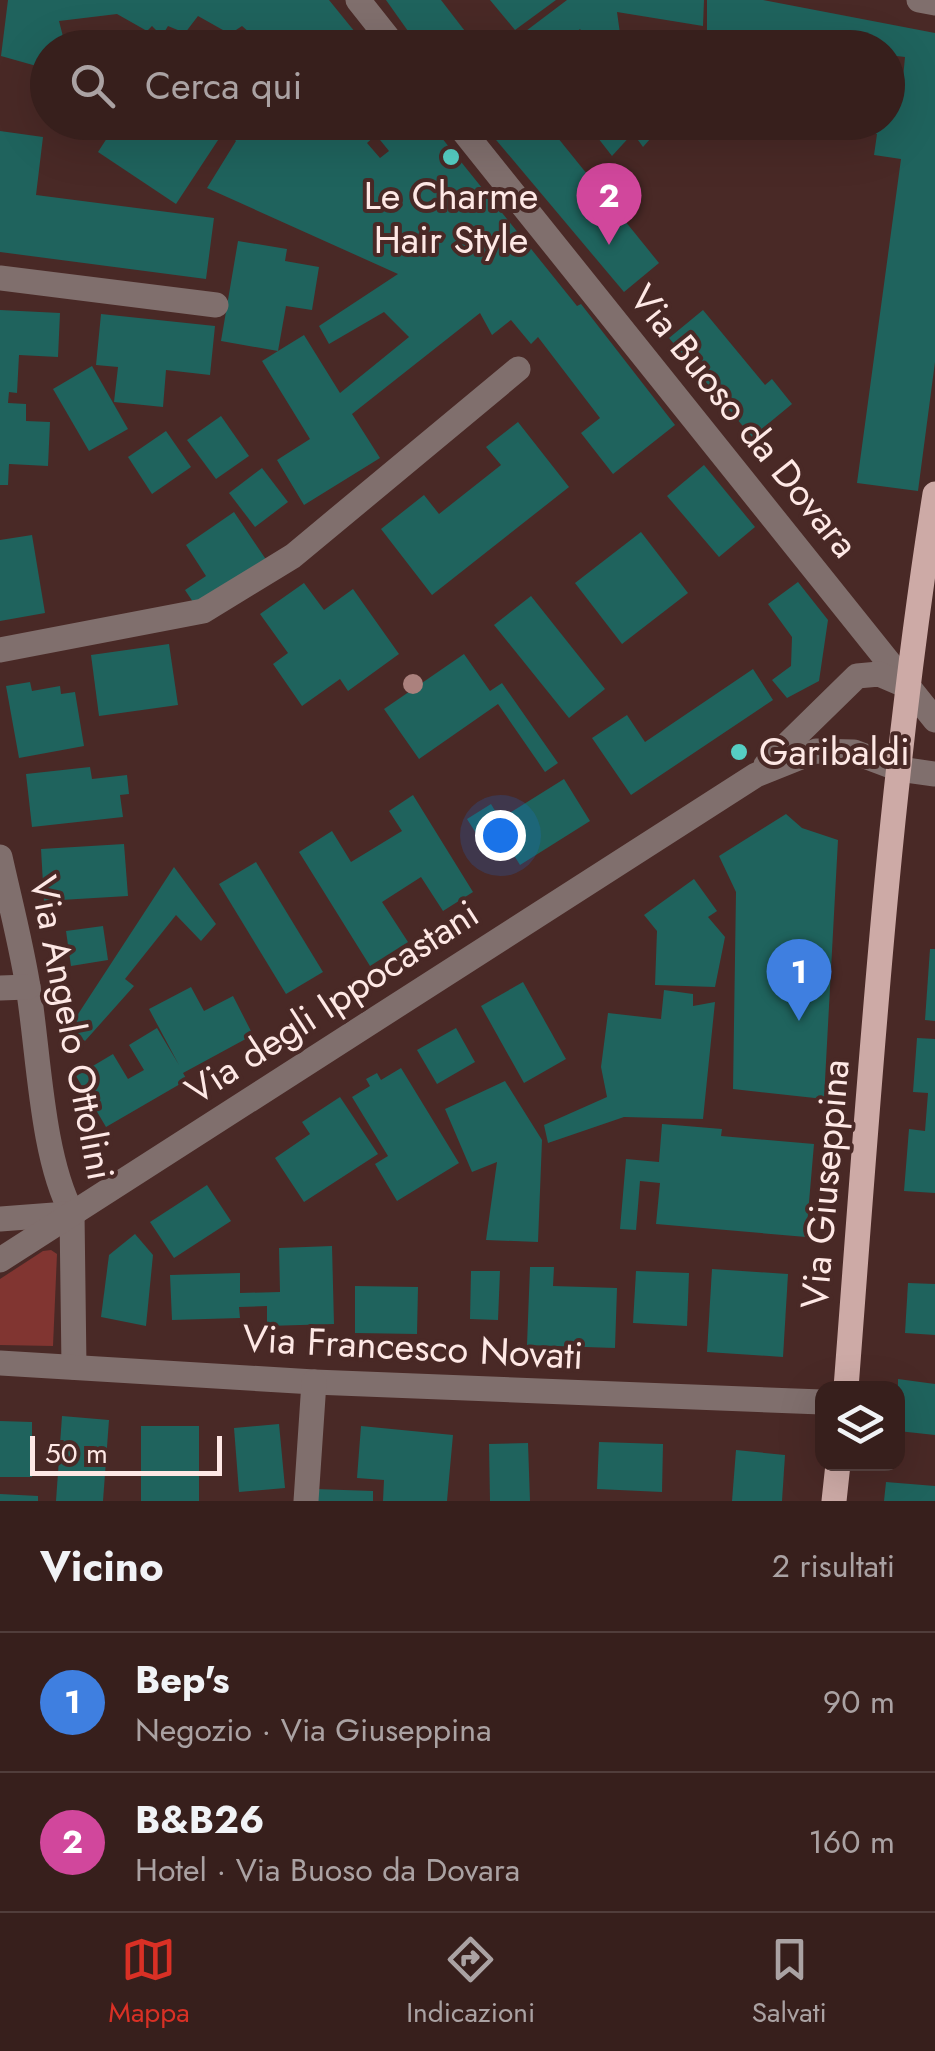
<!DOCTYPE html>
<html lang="it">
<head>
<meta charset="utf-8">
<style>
	body { margin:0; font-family:Jost,sans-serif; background:#3e2725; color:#f1f3f6 }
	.controls { position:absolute; right:30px; bottom:30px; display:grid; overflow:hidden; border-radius:20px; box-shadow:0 10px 40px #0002 }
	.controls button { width:90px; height:90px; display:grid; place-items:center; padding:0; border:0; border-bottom:2px solid #513d3b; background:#371f1c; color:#f1f3f6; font:50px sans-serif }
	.scale { position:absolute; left:30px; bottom:25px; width:192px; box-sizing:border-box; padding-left:10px; border:5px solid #fee8e5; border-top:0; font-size:28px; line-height:35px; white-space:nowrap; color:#fee8e5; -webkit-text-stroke:8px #492926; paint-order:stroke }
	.you { position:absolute; left:500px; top:835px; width:35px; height:35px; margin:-25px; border:8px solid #fff; border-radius:50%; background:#1a73e8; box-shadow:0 0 0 15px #1a73e833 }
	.badge { display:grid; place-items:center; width:65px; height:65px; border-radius:50%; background:#d93025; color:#fff; font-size:32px; font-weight:700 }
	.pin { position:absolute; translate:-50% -82px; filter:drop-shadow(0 2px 5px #0008) }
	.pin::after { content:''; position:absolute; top:52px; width:35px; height:30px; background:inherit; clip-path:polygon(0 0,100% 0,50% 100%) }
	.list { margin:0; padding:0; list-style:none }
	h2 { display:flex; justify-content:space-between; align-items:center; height:130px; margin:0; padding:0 40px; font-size:42px }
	h2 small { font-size:32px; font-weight:400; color:#aaa2a3 }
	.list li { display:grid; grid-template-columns:65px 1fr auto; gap:30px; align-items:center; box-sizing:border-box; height:140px; padding:0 40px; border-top:2px solid #513d3b }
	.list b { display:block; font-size:38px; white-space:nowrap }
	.list p { margin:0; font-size:32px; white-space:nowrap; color:#aaa2a3 }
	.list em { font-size:32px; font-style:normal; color:#aaa2a3 }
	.icon { flex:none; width:55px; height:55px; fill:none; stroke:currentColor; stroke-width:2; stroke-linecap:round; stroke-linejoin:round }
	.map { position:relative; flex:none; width:935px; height:1501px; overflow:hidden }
	.search { position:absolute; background:#371f1c; box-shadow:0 10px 40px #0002; left:30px; right:30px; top:30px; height:110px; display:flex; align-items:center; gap:25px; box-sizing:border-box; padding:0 35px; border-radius:55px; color:#aaa2a3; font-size:38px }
	.sheet { height:410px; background:#371f1c }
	nav { display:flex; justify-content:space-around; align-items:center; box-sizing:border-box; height:140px; border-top:2px solid #513d3b; background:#371f1c; font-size:28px; color:#aaa2a3 }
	nav a { display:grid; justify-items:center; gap:5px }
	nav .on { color:#d93025 }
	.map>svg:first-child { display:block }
	.green { fill:#813531 }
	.building { fill:#1f635d; fill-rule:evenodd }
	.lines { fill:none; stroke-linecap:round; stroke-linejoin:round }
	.minor { stroke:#806f6d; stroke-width:25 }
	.major { stroke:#cdaaa6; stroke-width:25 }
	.tree { fill:#ab817d }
	.poi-dot { fill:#56cec3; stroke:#492926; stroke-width:4 }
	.labels { text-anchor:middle; stroke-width:8; stroke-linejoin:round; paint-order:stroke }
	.poi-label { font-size:38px; fill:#fee8e5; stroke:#492926 }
	.street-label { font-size:38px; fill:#fee8e5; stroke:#492926 }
</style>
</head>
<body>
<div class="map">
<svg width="935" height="1501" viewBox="0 0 935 1501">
	<rect width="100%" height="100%" fill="#492926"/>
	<path class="green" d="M51 1250 57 1254 53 1346 0 1345V1279L43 1251Z"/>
	<g class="building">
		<path d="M8 0H329L368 48H267L242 26 230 34 198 16 185 33 168 26 162 36 152 26 147 31 117 14 59 21 66 48H48V64L40 67 1 56Z"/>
		<path d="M386 0H441L478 48H420Z"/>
		<path d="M490 0H556L515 30Z"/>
		<path d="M567 0H704L703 26 617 12 622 48H596L580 29 558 48 552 37 541 48H522L514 40Z"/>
		<path d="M707 0H763L935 33V362L918 491 857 483 901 159 874 155 877 134 823 125 888 122V87L902 88 905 57 888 55V48H792L730 40 729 48H707Z"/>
		<path d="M91 122H212L224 131 176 204 98 152 109 135Z"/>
		<path d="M219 122H429L577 306 581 304 675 425 613 474 581 433 600 418 538 337 531 344 511 320 492 335 480 313 352 414 380 458 304 505 277 460 310 439 262 361 278 351 221 341 238 241 287 249 285 261 319 267 312 310 286 306 278 351 304 335 340 393 409 337 384 312 329 344 319 326 398 274 207 188 236 141ZM376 135 389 151 380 158 367 143Z"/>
		<path d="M481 122H545L659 263 624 292Z"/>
		<path d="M607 122H665L643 147 633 133 612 156 591 129Z"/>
		<path d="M0 131 43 137 36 195 214 218 206 279 0 252Z"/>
		<path d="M0 310 60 313 58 357 19 355 17 393 9 392 8 403 26 404V421L50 422 48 466 9 464 8 485H0Z"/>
		<path d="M703 310 765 385 772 379 792 404 752 437 669 338Z"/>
		<path d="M101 314 215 326 210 375 166 370 163 407 114 402 118 367 96 365Z"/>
		<path d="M92 366 128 429 89 451 53 389Z"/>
		<path d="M221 416 249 456 216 479 187 440Z"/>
		<path d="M518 422 569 487 432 595 381 529 424 495 439 514 501 465 486 447Z"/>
		<path d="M166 431 191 467 152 494 128 457Z"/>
		<path d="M704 465 755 527 719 557 667 496Z"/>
		<path d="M262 468 288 502 255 527 229 493Z"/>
		<path d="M234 512 267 561 197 608 185 590 206 576 186 545Z"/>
		<path d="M641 532 688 593 622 644 575 583Z"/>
		<path d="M32 535 45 613 0 621V540Z"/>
		<path d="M798 582 828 620 819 681 787 698 772 680 791 666 792 637 768 604Z"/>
		<path d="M304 583 324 610 353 589 399 654 348 691 340 679 302 706 273 664 288 653 260 614Z"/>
		<path d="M531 596 605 689 569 718 494 625Z"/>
		<path d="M169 644 178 705 99 716 91 655Z"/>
		<path d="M464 654 490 691 502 683 558 763 545 772 498 704 419 759 384 709Z"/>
		<path d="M753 669 773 700 631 795 592 738 627 715 645 742Z"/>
		<path d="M30 682 32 691 60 686 61 694 75 692 84 746 19 758 6 686Z"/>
		<path d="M90 767 92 779 127 775 129 794 120 795 123 817 32 827 26 774Z"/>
		<path d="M564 779 590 821 520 865 505 841 488 852 467 819 491 804 500 819Z"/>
		<path d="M413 795 473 892 443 911 421 877 382 902 408 942 370 966 299 852 332 831 351 862 402 831 389 811Z"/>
		<path d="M786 814 802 828 838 840 824 1099 733 1089 736 892 719 856Z"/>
		<path d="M124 844 128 896 44 901 41 849Z"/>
		<path d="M256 862 323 972 286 994 219 884Z"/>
		<path d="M174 867 216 924 201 941 176 915 125 979 134 986 85 1041 69 1028Z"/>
		<path d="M694 879 717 911 708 917 725 937 715 987 655 985 657 931 644 915Z"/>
		<path d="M103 926 108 960 71 966 66 931Z"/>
		<path d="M930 949H935V1021L925 1020Z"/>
		<path d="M523 982 566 1059 524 1083 481 1006Z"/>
		<path d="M191 987 204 1011 233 996 253 1035 183 1073 187 1080 106 1127 76 1076 113 1054 128 1079 144 1070 129 1045 157 1028 179 1065 149 1009Z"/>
		<path d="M664 990 693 994V1006L715 1002 703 1119 624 1117 548 1143 544 1125 607 1097 601 1067 608 1013 661 1019Z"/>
		<path d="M456 1028 475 1062 437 1084 417 1050Z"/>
		<path d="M917 1038 935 1039V1193L904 1191 909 1129 925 1131 928 1093 913 1092Z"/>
		<path d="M401 1068 459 1163 397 1201 375 1164 388 1156 352 1097 370 1086 366 1079 377 1073 381 1080Z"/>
		<path d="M505 1081 542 1140 538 1242 486 1240 497 1162 472 1172 445 1109Z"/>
		<path d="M340 1097 378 1154 304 1202 275 1158 310 1134 302 1122Z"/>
		<path d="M662 1124 722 1129 721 1136 814 1144 806 1237 656 1224 660 1183 640 1181 636 1230 620 1229 626 1159 659 1162Z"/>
		<path d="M207 1185 231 1221 174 1258 150 1222Z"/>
		<path d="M135 1234 153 1255 146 1326 101 1317 109 1255Z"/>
		<path d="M332 1246 334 1324 267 1326V1306L239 1307 240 1318 172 1320 170 1275 240 1273V1293L280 1292 279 1248Z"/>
		<path d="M530 1267H554L553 1286 617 1288 615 1348 527 1345Z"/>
		<path d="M712 1269 788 1274 783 1357 707 1352Z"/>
		<path d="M471 1271H500L498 1320 470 1319Z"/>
		<path d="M636 1271 689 1273 687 1326 633 1323Z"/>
		<path d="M908 1283 935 1284V1335L905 1333Z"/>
		<path d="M355 1286 418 1287 417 1334 355 1333Z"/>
		<path d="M898 1379 935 1384V1435L898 1431Z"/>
		<path d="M62 1416 109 1420 103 1501H56Z"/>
		<path d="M0 1421 32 1422V1477H0Z"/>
		<path d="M279 1424 285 1488 239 1492 234 1428Z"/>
		<rect x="141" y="1426" width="58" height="75"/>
		<path d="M361 1426 453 1435 447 1501H383L384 1480 357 1478Z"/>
		<path d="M599 1442 663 1444 662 1492 597 1489Z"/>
		<path d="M528 1443 530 1501H490L489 1444Z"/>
		<path d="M736 1450 785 1455 782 1501H732Z"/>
		<path d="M886 1482 935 1486V1501H884Z"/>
		<path d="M315 1489 373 1491V1501H315Z"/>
		<path d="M0 1494 38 1496V1501H0Z"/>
	</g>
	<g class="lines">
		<g class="minor">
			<path d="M358 0 396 48"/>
			<path d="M919 0 935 3"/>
			<path d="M456 122 935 720"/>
			<path d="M0 278 216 305"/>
			<path d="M0 650 203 611 293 556 518 369"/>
			<path d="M766 765 857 676 879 674 907 686"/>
			<path d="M0 857C10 902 22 947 29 993 39 1058 42 1157 72 1213L74 1367"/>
			<path d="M0 988 28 987"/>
			<path d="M0 1219 67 1214"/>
			<path d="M0 1260 756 775 816 751 854 752 899 769 935 774"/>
			<path d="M0 1363 314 1382 822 1402"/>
			<path d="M306 1501 314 1382"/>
		</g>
		<g class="major">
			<path d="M846 1388C869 1090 888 790 935 494"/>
			<path d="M834 1501 838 1464"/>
		</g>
	</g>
	<circle class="tree" cx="413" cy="684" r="10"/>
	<g class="poi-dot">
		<circle cx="451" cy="157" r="10"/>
		<circle cx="739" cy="752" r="10"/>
	</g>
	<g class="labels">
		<g class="poi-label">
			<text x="451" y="209">Le Charme<tspan x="451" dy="44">Hair Style</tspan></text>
			<text x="759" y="765" text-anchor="start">Garibaldi</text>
		</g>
		<g class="street-label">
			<text transform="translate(744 421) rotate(51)" y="13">Via Buoso da Dovara</text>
			<text transform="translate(332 1002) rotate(-33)" y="13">Via degli Ippocastani</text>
			<text transform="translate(72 1028) rotate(79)" y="13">Via Angelo Ottolini</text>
			<text transform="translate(825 1184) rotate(-85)" y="13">Via Giuseppina</text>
			<text transform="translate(413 1347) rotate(3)" y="13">Via Francesco Novati</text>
		</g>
	</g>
</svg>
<div class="controls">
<button><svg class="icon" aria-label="layers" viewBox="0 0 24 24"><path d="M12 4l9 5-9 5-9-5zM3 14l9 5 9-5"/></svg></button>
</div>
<div class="scale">50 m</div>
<div class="you"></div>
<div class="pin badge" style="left:799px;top:1021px;background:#3f7fe0">1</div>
<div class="pin badge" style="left:609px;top:245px;background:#d1479c">2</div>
<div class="search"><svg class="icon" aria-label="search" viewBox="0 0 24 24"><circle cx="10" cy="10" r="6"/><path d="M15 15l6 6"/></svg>Cerca qui</div>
</div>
<section class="sheet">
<h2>Vicino<small>2 risultati</small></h2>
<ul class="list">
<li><span class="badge" style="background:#3f7fe0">1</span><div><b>Bep's</b><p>Negozio · Via Giuseppina</p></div><em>90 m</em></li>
<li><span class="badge" style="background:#d1479c">2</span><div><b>B&amp;B26</b><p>Hotel · Via Buoso da Dovara</p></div><em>160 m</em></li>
</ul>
</section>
<nav>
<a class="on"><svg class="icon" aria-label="map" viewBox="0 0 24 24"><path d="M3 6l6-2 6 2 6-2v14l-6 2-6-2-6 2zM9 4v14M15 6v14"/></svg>Mappa</a>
<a><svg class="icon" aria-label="directions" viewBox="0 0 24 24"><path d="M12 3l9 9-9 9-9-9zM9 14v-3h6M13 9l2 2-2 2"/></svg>Indicazioni</a>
<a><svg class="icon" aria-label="saved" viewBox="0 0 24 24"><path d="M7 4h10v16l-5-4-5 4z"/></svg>Salvati</a>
</nav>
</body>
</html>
